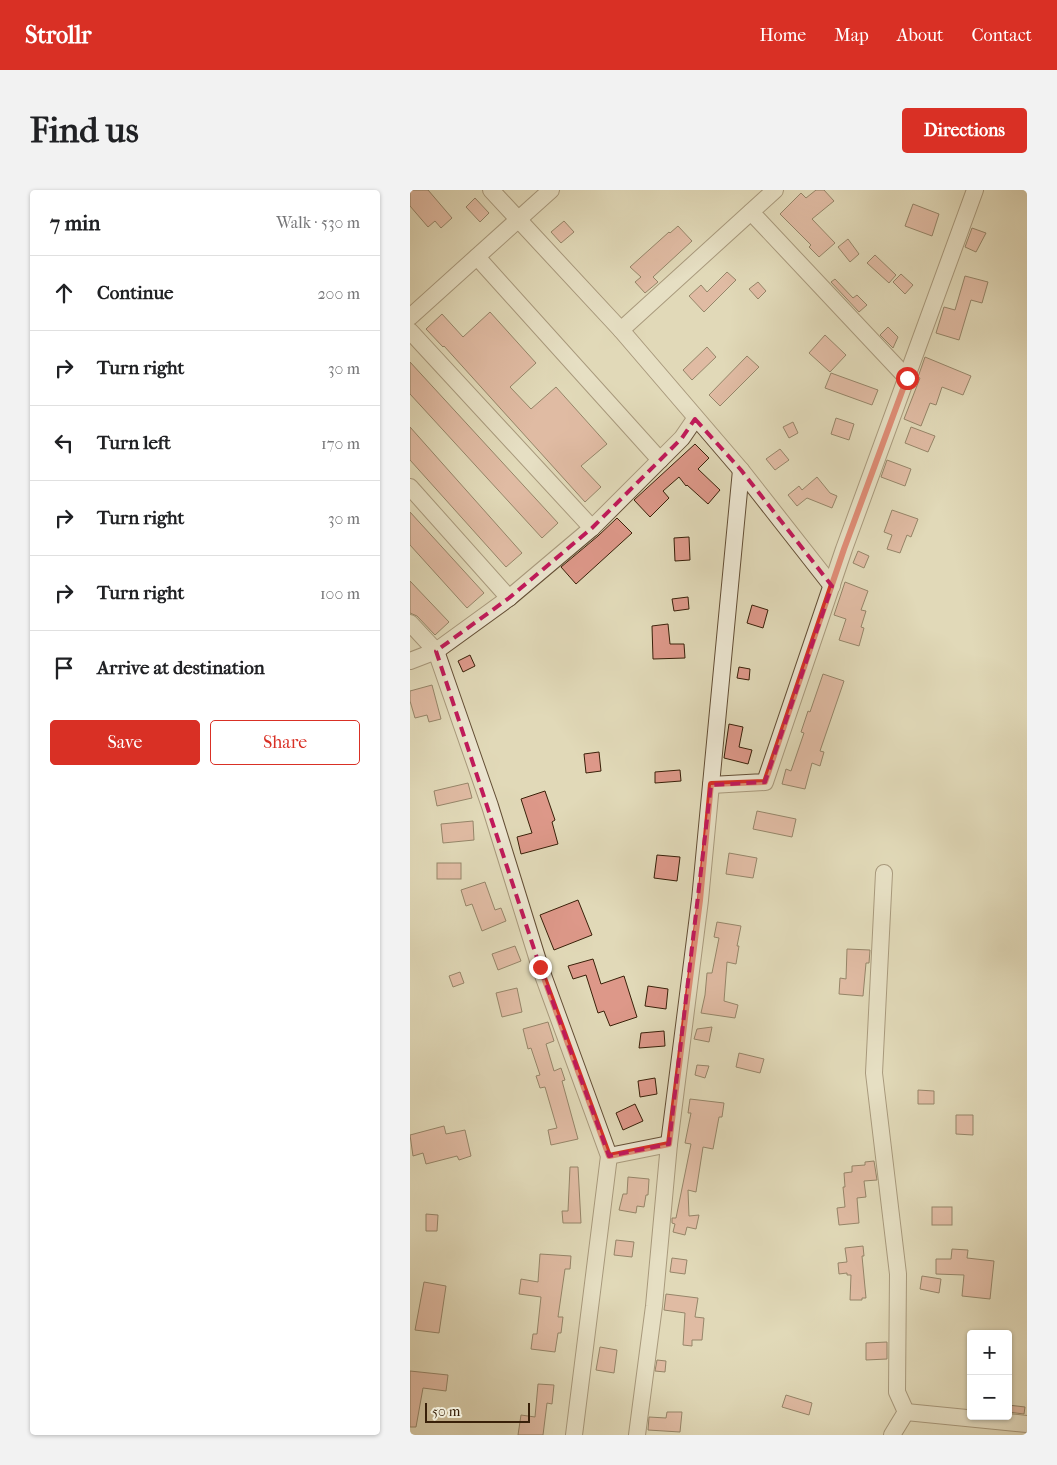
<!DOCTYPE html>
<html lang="en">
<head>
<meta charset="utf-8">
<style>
	body { margin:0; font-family:"IM FELL French Canon",serif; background:#f2f2f2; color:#202124 }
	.controls { position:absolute; right:15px; bottom:15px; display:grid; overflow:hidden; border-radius:5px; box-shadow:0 1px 4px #0004 }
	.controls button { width:45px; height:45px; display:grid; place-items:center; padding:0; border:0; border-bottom:1px solid #e0e0e0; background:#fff; color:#202124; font:25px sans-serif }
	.scale { position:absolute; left:15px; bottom:12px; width:105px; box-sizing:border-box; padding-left:5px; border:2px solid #392009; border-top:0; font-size:14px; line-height:18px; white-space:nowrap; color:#392009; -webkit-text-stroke:4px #ece6d1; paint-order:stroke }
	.stop { position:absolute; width:15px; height:15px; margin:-11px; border:4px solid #d93025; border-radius:50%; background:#fff }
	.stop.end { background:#d93025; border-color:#fff; box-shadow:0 1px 5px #0008 }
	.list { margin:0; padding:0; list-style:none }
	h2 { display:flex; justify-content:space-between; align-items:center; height:65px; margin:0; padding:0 20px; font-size:21px }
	h2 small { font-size:16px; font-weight:400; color:#757577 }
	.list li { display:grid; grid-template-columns:32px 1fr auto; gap:15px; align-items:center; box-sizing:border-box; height:75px; padding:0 20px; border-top:1px solid #e0e0e0 }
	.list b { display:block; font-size:19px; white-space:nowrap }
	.list em { font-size:16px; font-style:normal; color:#757577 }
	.actions { display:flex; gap:10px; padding:15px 20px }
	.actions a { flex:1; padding:11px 0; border:1px solid #d93025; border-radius:5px; text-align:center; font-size:18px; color:#d93025 }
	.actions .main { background:#d93025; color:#fff }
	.icon { flex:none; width:28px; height:28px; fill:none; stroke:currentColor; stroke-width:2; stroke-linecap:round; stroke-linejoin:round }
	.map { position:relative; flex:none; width:617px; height:1245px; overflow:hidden; border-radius:5px }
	header { display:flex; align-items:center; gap:30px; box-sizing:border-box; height:70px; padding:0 25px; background:#d93025; color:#fff }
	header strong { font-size:24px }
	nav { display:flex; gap:28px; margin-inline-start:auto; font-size:18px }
	.intro { display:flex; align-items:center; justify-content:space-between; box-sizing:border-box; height:120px; padding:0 30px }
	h1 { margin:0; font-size:35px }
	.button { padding:12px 22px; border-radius:5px; background:#d93025; color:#fff; font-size:18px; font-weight:700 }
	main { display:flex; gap:30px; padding:0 30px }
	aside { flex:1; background:#fff; border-radius:5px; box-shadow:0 1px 4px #0004 }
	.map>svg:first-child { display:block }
	.building { fill:#dd9889; stroke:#392009 }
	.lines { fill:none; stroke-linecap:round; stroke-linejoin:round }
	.street-casing { stroke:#634e35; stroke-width:18 }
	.street { stroke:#ece6d1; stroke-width:16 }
	.route { stroke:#d93025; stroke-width:6 }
	.marked { fill:none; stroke:#c2185b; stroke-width:4; stroke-dasharray:10 6; stroke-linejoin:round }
</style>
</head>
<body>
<header>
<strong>Strollr</strong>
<nav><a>Home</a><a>Map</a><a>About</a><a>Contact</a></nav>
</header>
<div class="intro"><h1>Find us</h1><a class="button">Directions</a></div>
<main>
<aside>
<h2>7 min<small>Walk · 530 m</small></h2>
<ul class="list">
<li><svg class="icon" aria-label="ahead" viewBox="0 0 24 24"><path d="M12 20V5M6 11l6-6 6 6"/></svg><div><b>Continue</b></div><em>200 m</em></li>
<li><svg class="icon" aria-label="right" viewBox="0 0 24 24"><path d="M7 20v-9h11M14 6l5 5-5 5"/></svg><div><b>Turn right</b></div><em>30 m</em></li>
<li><svg class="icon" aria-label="left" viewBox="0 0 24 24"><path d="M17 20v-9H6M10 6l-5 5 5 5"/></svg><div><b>Turn left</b></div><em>170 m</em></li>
<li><svg class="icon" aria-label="right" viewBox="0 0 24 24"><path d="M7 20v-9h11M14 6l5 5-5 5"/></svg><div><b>Turn right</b></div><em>30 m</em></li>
<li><svg class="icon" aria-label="right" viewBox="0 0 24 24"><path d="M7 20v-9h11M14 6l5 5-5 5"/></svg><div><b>Turn right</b></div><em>100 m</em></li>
<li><svg class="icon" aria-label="arrive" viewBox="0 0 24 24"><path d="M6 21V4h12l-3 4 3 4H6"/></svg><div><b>Arrive at destination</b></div></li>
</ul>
<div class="actions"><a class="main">Save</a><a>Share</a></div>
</aside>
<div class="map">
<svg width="617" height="1245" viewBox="0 0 617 1245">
	<rect width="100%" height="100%" fill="#e1d9b8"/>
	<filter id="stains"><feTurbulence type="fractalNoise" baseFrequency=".004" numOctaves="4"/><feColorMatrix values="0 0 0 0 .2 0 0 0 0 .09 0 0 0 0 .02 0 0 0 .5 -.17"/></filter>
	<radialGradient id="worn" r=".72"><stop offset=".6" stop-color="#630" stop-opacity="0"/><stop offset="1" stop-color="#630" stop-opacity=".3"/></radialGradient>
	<g class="building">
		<path d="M0 0H18L42 28 31 38 25 31 18 37 0 16Z"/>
		<path d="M406 0H414L424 11 402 29 425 53 409 67 399 57 401 55 370 24 391 3 396 8Z"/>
		<path d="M65 8 79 23 70 32 56 17Z"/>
		<path d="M503 14 529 24 522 46 495 36Z"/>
		<path d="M154 31 164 42 151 53 141 42Z"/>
		<path d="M268 36 282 51 243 87 248 92 235 103 225 92 231 87 220 77 259 42 260 43Z"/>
		<path d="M562 38 576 43 566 62 555 57Z"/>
		<path d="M438 49 449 64 440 72 428 57Z"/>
		<path d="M465 65 486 85 479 93 457 73Z"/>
		<path d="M317 82 326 90 294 122 279 106 291 95 297 102Z"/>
		<path d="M491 84 503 95 495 104 483 92Z"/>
		<path d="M555 86 578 92 572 113 561 110 549 150 526 143 534 117 545 120Z"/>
		<path d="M425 89 443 108 447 105 457 115 449 122 421 92Z"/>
		<path d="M348 92 356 101 348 109 339 99Z"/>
		<path d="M80 122 126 173 100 197 121 219 146 197 197 254 171 276 191 297 175 312 34 156 33 157 16 139 32 124 53 147Z"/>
		<path d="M478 137 488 147 483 158 470 145Z"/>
		<path d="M415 145 436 165 420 182 399 163Z"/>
		<path d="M297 157 306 167 282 190 273 180Z"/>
		<path d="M337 166 349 177 310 216 299 205Z"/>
		<path d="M515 167 561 186 553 205 532 197 526 215 520 213 511 236 494 229 510 188 508 187Z"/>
		<path d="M0 172 148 333 132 348 0 204Z"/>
		<path d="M421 183 468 200 462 215 415 198Z"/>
		<path d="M426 228 444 234 439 250 421 244Z"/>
		<path d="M383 232 388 243 379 248 373 237Z"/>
		<path d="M0 237 112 363 96 377 0 270Z"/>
		<path d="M501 237 525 246 518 262 495 253Z"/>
		<path d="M285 254 299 268 288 279 310 300 298 314 277 295 276 296 269 287 253 301 259 308 240 327 224 310Z"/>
		<path d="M370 259 379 270 365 280 356 269Z"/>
		<path d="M477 270 501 279 495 296 471 287Z"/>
		<path d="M407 287 420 303 427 306 422 318 397 308 387 316 378 305 389 296 392 300Z"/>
		<path d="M482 320 508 329 501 347 497 345 490 363 477 359 482 345 474 342Z"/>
		<path d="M0 322 74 403 57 418 0 355Z"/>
		<path d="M207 328 222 343 166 394 151 377 188 346Z"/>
		<path d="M279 347 280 370 265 371 264 348Z"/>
		<path d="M448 361 459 366 454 378 443 373Z"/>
		<path d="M0 391 39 432 25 445 7 426 0 423Z"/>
		<path d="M435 392 458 401 451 420 456 421 451 437 454 438 449 456 429 450 436 429 424 425Z"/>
		<path d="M278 407 279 419 264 421 262 409Z"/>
		<path d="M342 415 358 420 353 438 337 433Z"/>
		<path d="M258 434 260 454H274L275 468 243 469 242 436Z"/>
		<path d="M60 465 65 476 53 482 48 471Z"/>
		<path d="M329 477 340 479 339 490 327 488Z"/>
		<path d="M413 484 434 491 410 561 414 562 410 576 402 573 395 599 372 594 376 579 381 581 394 543 391 542 398 521 400 522Z"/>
		<path d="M22 495 31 529 19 532 17 525 5 528 0 511V501Z"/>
		<path d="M319 534 333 537 329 557 342 560 338 574 314 568Z"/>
		<path d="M189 562 191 581 176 583 174 564Z"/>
		<path d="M270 580 271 591 245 593V582Z"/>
		<path d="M58 593 62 608 27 616 24 601Z"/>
		<path d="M135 601 145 630 142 632 148 654 111 664 107 647 122 643 111 609Z"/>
		<path d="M347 621 386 629 382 647 343 639Z"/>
		<path d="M63 631 64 650 33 653 31 634Z"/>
		<path d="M319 663 347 668 343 688 316 684Z"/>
		<path d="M247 665 270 667 267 691 244 688Z"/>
		<rect x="27" y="673" width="24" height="16"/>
		<path d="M75 692 85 720 91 718 96 731 72 741 62 714 56 716 51 700Z"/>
		<path d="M168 710 182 745 144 760 130 725Z"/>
		<path d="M307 732 331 736 327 756H329L326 774 317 772 314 811 328 815 325 828 291 823 295 805 297 783H302L309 748 304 747Z"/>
		<path d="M105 756 111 771 88 780 82 764Z"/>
		<path d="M437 759 460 760 459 773H456L453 806 429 804 430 788 436 789Z"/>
		<path d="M183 769 191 794 214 786 227 827 200 836 194 821 188 823 176 785 163 789 158 776Z"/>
		<path d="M50 782 54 793 43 797 39 786Z"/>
		<path d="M238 796 258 799 256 819 235 816Z"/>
		<path d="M107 798 112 822 92 827 86 803Z"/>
		<path d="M138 832 144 851 136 854 144 881 151 878 155 890 152 891 168 949 141 955 138 940 147 938 135 897 130 898 126 886 130 885 121 858 118 859 113 839Z"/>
		<path d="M302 837 299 852 284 849 287 839Z"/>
		<path d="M254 841 255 856 229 858 231 843Z"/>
		<path d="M329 863 354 869 350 883 326 877Z"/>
		<path d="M287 875 299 876 295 888 285 885Z"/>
		<path d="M245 888 247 904 230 907 228 891Z"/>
		<path d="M508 900 524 901V914H508Z"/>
		<path d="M280 909 314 913 312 927H309L303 959 293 957 286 1002 278 1000 279 1026 289 1025 286 1039 277 1037 275 1045 263 1042 265 1034 262 1033V1028H266L281 954 275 953 281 923H278Z"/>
		<path d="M225 914 233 931 213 940 206 923Z"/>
		<path d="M546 925H563V945L546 944Z"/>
		<path d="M34 936 36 944 55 940 61 966 49 970 47 966 16 974 13 963 3 966 0 945Z"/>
		<path d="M464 971 467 990 454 991 456 1007 447 1008 449 1033 429 1035 427 1018 435 1017 433 997H435L434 983 442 982V976L455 975V972Z"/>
		<path d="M160 977H168L171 1033H153L152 1021H158Z"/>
		<path d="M218 987 239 989 238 1005H236L234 1017 227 1016 226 1023 209 1020 213 1004H217Z"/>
		<rect x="522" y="1017" width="20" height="18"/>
		<path d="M16 1024 28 1025 27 1041H16Z"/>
		<path d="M206 1050 224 1052 222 1067 204 1065Z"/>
		<path d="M453 1056 454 1066H452L456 1108H452V1110H440L441 1085H437V1083L429 1084 428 1073 437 1072 435 1058Z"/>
		<path d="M542 1059 558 1060 557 1068 584 1071 580 1109 552 1106 554 1085 526 1084V1069H541Z"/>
		<path d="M130 1064 161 1066 160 1079H155L148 1127H153L151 1143H148L145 1162 121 1159 123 1144H127L131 1107 109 1104 111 1089 128 1092Z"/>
		<path d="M262 1068 277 1070 275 1084 260 1082Z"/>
		<path d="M512 1086 531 1089 529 1103 510 1099Z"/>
		<path d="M14 1092 36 1096 29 1143 5 1140Z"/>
		<path d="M256 1104 288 1108 285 1127 294 1128 292 1150H282V1156L273 1155 275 1123 254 1120Z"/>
		<path d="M477 1152V1169L456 1170V1153Z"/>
		<path d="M190 1157 207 1160 204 1183 186 1180Z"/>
		<path d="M247 1170 256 1171 255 1182 245 1181Z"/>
		<path d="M0 1181 38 1185 36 1201 13 1198 6 1237H0Z"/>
		<path d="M128 1194 144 1195 142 1214 137 1213 133 1245H108L111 1225 125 1227Z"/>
		<path d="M376 1205 402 1213 399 1225 372 1217Z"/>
		<path d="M598 1215 615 1217 614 1224 598 1222Z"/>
		<path d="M257 1222H272L270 1242 238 1240 239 1227 256 1228Z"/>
	</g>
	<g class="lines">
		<g class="street-casing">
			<g id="street">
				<path d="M81 0 211 140 331 280 422 396"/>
				<path d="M341 22 497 188"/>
				<path d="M67 67 250 270"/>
				<path d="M0 127 141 0"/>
				<path d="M211 140 365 0"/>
				<path d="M0 141 182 338"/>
				<path d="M0 297 99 408"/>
				<path d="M0 433 26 461 80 616 130 777 199 966 164 1245"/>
				<path d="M0 471 26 461 99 408 182 338 272 248 285 229"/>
				<path d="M301 595 355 592 434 359 565 0"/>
				<path d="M474 683 464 883 488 1084 487 1202 496 1222 482 1245"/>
				<path d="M199 966 259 954"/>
				<path d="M496 1222 617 1234"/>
				<path d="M227 1245 244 1116 259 954 290 710 331 280"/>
			</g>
		</g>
		<use href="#street" class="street"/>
	</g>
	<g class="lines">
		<path class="route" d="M130 777 199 966 259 954 290 710 301 594 355 592 434 359 497 188"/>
	</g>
	<path d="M0 0H617V1245H0ZM285 229 331 280 422 396 355 592 301 595 259 954 199 966 130 777 26 461 99 408 182 338 272 248Z" fill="#e1d9b8" fill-opacity=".55" fill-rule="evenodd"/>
	<path class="marked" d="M285 229 331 280 422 396 355 592 301 595 259 954 199 966 130 777 26 461 99 408 182 338 272 248Z"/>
	<rect width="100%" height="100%" filter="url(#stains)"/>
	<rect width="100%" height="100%" fill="url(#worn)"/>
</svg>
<div class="controls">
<button>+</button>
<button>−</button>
</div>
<div class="scale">50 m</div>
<div class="stop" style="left:497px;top:188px"></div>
<div class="stop end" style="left:130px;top:777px"></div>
</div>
</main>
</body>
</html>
